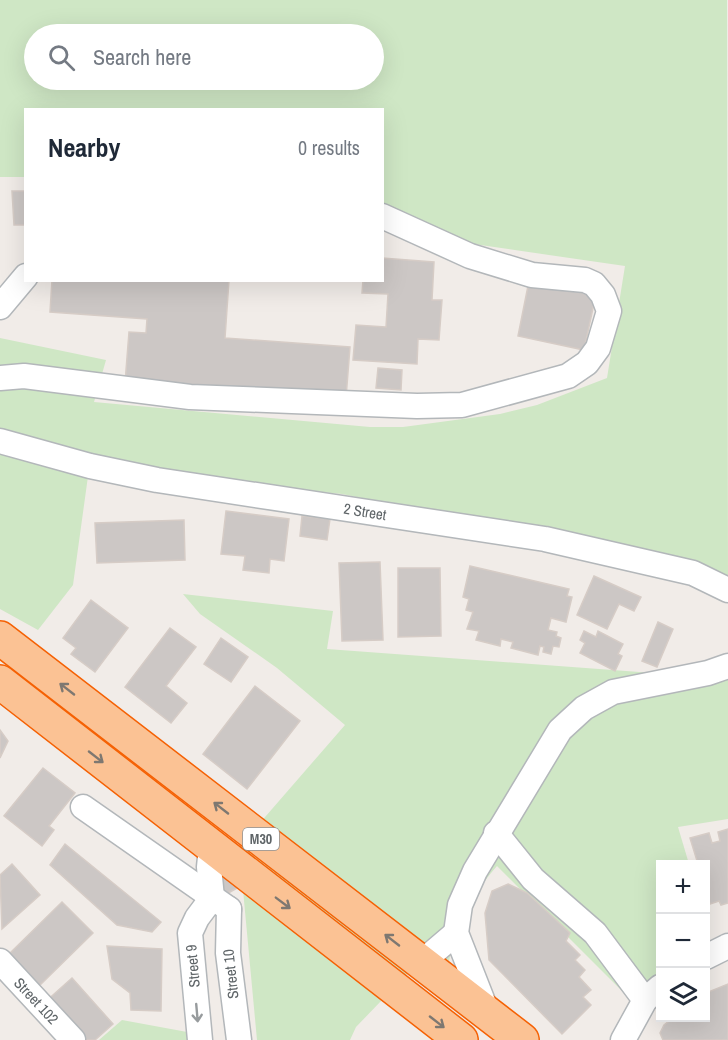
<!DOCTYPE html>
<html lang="en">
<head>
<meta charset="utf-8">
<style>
	body { margin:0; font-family:"Archivo Narrow",sans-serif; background:#f6f6f7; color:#1f2937 }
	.controls { position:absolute; right:18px; bottom:18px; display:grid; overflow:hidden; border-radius:0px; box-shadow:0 6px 24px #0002 }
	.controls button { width:54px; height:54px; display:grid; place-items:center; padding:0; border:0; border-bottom:2px solid #e0e1e3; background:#fff; color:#1f2937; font:30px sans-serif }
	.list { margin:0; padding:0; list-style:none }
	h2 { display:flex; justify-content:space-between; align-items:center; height:78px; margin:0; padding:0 24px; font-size:26px }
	h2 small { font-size:20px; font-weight:400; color:#747a83 }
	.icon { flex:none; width:33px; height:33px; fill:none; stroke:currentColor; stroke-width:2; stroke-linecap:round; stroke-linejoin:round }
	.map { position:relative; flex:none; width:728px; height:1040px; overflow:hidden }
	.search { position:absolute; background:#fff; box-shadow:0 6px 24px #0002; left:24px; top:24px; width:360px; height:66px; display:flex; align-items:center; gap:15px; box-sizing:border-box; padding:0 21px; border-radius:33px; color:#747a83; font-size:22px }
	.panel { position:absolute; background:#fff; box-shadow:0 6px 24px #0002; left:24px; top:108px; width:360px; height:174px; border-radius:0px }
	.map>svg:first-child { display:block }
	.green { fill:#cfe7c5; fill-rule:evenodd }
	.building { fill:#ccc7c5; stroke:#d6ccc6; stroke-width:1.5 }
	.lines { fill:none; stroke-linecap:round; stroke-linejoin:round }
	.minor-casing { stroke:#b3b7ba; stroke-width:27 }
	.highway-casing { stroke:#f56104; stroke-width:36 }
	.minor { stroke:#fff; stroke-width:24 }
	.highway { stroke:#fbc294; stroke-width:33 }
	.oneway { stroke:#7e7871 }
	.oneway2 { stroke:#979b9d }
	.labels { text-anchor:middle; stroke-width:4.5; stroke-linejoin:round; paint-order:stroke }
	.shield { fill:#fff; stroke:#8f9395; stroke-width:1.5 }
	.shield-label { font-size:14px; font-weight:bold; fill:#5f6568 }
	.street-label { font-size:15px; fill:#5f6568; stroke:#fff }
</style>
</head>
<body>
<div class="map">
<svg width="728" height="1040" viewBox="0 0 728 1040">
	<rect width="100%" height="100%" fill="#f1ece8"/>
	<g class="green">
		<path d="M0 0H727L728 589 611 548 342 494 89 469 73 585 38 630 0 609V338L106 360 94 402 370 427H403L500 414 537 405 607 378 625 266 383 231 382 110H26L25 177H0ZM34 34H374V80H34Z"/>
		<path d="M183 594 333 611 327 649 653 673 728 660V819L678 827 689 864H660V991L637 1006 497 866C463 904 445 951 445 1003L409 972 356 1027 350 1040H257L239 847 345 725 277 668 200 614Z"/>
		<path d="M122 1020 198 1034 197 1040H99Z"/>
	</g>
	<g class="building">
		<path d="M12 191H26V225H14Z"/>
		<path d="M382 258 434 262 432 300H442L439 340 418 339 417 364 353 360 356 325 386 327 388 294 362 293 363 280H382Z"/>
		<path d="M52 280H229L225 338 350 347 346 398 125 383 129 332 146 333 147 319 50 312Z"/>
		<path d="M529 281 596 294 584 350 518 336Z"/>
		<path d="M378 368 402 370 401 390 376 388Z"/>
		<path d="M226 511 289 519 284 561 270 559 269 573 243 570 245 556 221 554Z"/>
		<path d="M302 516 330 519 327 540 300 536Z"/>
		<path d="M184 520 185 560 97 563 95 523Z"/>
		<path d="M380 562 383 640 342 641 339 563Z"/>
		<path d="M470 566 569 589 567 596 572 597 566 622 551 618 548 630 557 632 556 636 561 638 559 647 553 646 551 654 543 652 544 647 540 646 538 655 511 648 513 642 501 639 500 646 476 640 479 631 467 629 473 612 466 610 469 599 463 597Z"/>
		<path d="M398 568H440L441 636 398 637Z"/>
		<path d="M594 576 641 597 634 611 619 604 607 629 577 615Z"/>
		<path d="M91 600 128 628 95 672 71 654 76 648 63 638Z"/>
		<path d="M658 622 673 629 657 667 642 661Z"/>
		<path d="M170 628 196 647 166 686 187 703 171 723 125 687Z"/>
		<path d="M584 631 596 637 598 631 623 644 618 654 622 656 615 671 580 653 585 643 580 640Z"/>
		<path d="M221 638 248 657 231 682 204 664Z"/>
		<path d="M255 686 300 721 247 789 203 754Z"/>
		<path d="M0 730 8 741 0 758Z"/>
		<path d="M43 768 75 793 49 826 54 830 42 846 4 816Z"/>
		<path d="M728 829V903L721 905 719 901 710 904 706 890V864H698L690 838 709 833 712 843 720 841 718 832Z"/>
		<path d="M65 844 161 922 152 932 117 925 50 865Z"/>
		<path d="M12 864 40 895 2 929 0 875Z"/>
		<path d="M220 870 241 886 223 896Z"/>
		<path d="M508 884 527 893 570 933 566 941 580 955 575 960 585 970 579 977 591 990 583 997 591 1005 562 1034 489 960 485 913 492 891Z"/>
		<path d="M62 902 93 933 37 988 6 957Z"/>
		<path d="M107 946 162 949 161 1011 131 1010 130 993 112 979Z"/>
		<path d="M72 978 113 1024 95 1040H77L44 1003Z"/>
		<path d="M728 984V1040H663L660 1033 664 1025 673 1018H706V993Z"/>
	</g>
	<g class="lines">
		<g class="minor-casing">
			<g id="minor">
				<path d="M0 307 26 276"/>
				<path d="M0 378 24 376 190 397 417 406 462 405 568 376 587 363 598 348 609 311 603 295 594 284 585 280 532 275 470 256 382 216"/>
				<path d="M0 441 90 466 157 480 545 539 693 573 728 590"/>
				<path d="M83 807 229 909"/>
				<path d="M496 833 533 879 595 933 645 1000"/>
				<path d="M211 848 209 867 212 898"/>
				<path d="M229 909 228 953 239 1040"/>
				<path d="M706 957 728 946"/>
				<path d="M0 961 73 1040"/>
				<path d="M422 962 456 933"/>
				<path d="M487 1012 456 933 460 905 475 871 560 730 584 708 613 692 708 673 728 666"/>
				<path d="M200 1040 190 933 197 918 212 898"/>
				<path d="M623 1040 645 1000 660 987"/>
			</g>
		</g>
		<g class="highway-casing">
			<g id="highway">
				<path d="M0 638 522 1040"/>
				<path d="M0 682 461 1040"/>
			</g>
		</g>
		<use href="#minor" class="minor"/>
		<use href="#highway" class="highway"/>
	</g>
	<defs><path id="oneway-shaft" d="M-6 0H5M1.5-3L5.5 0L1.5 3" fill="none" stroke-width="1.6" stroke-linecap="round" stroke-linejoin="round" transform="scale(1.5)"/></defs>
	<g class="oneway">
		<use href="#oneway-shaft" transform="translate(67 689) rotate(-142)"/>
		<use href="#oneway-shaft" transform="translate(96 757) rotate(38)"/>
		<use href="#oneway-shaft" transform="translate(221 808) rotate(-142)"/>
		<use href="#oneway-shaft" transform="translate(283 903) rotate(37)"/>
		<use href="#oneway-shaft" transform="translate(392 940) rotate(-142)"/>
		<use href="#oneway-shaft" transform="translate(437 1022) rotate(38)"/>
	</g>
	<use class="oneway2" href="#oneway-shaft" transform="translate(197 1013) rotate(85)"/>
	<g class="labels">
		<rect class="shield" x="243" y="828" width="36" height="22" rx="4.5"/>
		<g class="shield-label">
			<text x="261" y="844">M30</text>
		</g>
		<g class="street-label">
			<text transform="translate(365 512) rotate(9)" y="5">2 Street</text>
			<text transform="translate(193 966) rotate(-95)" y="5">Street 9</text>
			<text transform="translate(231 974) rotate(-96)" y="5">Street 10</text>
			<text transform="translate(36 1001) rotate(47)" y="5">Street 102</text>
		</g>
	</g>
</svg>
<div class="controls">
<button>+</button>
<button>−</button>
<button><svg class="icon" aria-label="layers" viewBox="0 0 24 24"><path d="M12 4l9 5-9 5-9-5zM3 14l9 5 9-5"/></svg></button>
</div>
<div class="search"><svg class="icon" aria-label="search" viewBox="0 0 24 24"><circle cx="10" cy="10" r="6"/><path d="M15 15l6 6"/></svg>Search here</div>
<section class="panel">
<h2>Nearby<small>0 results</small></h2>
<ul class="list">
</ul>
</section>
</div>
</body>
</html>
